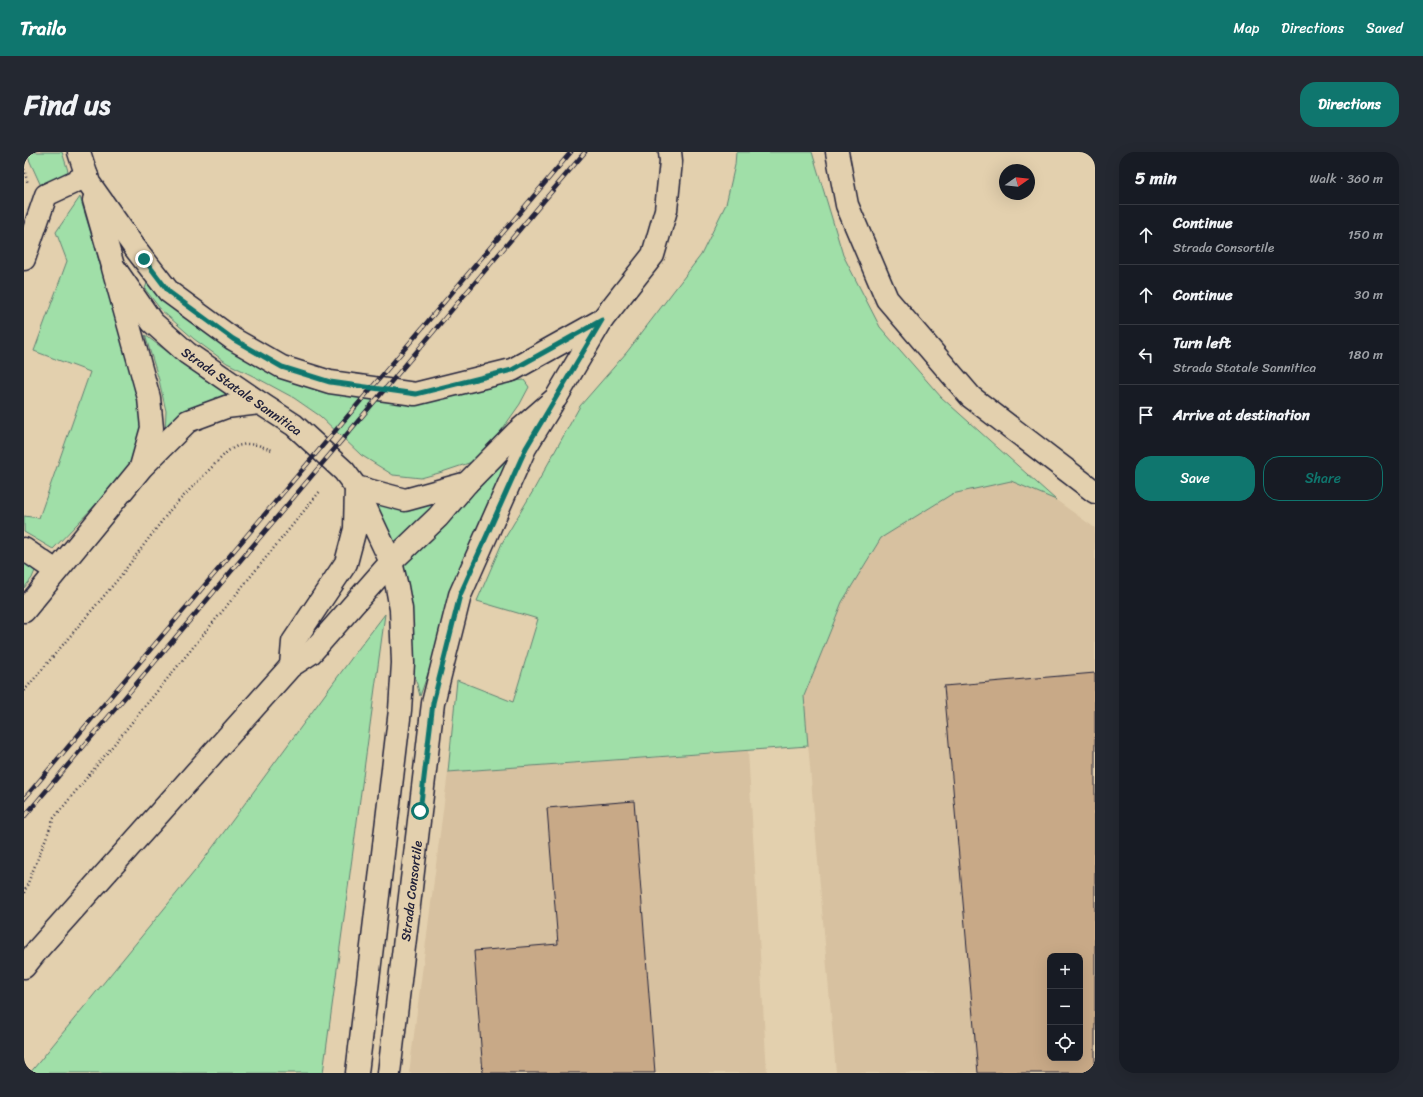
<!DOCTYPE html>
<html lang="en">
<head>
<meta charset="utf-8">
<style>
	body { margin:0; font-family:Sriracha,sans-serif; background:#242831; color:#f1f3f6 }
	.controls { position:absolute; right:12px; bottom:12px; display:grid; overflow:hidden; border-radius:8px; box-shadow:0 4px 16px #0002 }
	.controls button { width:36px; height:36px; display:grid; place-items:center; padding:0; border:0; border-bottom:1px solid #363941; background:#171b24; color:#f1f3f6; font:20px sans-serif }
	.compass { position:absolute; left:975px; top:12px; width:36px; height:36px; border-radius:50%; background:#171b24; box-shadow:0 4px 16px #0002; rotate:75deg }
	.stop { position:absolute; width:12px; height:12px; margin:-9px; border:3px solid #0f766e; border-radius:50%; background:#fff }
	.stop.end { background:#0f766e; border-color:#fff; box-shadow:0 1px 4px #0008 }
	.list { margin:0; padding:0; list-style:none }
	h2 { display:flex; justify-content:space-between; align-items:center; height:52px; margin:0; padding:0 16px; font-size:17px }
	h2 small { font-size:13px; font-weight:400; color:#9ea1a6 }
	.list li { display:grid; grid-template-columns:26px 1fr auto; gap:12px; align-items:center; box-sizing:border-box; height:60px; padding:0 16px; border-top:1px solid #363941 }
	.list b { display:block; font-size:15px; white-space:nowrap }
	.list p { margin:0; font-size:13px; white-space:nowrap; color:#9ea1a6 }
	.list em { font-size:13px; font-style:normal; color:#9ea1a6 }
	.actions { display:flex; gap:8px; padding:12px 16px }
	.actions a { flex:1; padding:9px 0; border:1px solid #0f766e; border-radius:16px; text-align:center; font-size:14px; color:#0f766e }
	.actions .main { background:#0f766e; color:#fff }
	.icon { flex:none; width:22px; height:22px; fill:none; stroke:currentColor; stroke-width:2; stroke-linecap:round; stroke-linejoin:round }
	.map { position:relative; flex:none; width:1071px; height:921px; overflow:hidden; border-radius:16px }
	header { display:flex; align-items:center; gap:24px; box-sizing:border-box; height:56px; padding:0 20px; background:#0f766e; color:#fff }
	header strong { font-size:19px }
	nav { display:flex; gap:22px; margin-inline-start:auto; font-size:14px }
	.intro { display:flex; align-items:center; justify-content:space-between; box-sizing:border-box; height:96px; padding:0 24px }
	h1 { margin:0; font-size:28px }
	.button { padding:10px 18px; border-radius:16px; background:#0f766e; color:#fff; font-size:14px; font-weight:700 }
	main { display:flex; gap:24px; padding:0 24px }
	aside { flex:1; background:#171b24; border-radius:16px; box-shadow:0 4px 16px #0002 }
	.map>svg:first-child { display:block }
	.built { fill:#d7c1a0; fill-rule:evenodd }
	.green { fill:#a0dfa8; stroke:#618072 }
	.building { fill:#c8a987; stroke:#22223b; fill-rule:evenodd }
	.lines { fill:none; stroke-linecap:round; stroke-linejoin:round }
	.minor-casing { stroke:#22223b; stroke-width:25 }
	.major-casing { stroke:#22223b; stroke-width:25 }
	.highway-casing { stroke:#22223b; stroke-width:25 }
	.path { stroke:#22223b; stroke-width:2.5; stroke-dasharray:1 3; stroke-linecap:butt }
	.minor { stroke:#e3d0ae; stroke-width:22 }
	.major { stroke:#e3d0ae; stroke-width:22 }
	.highway { stroke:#e3d0ae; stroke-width:22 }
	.rail-casing { stroke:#22223b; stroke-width:4.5 }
	.rail { stroke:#e3d0ae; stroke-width:3; stroke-dasharray:9; stroke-linecap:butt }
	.route { stroke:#0f766e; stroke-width:5 }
	.labels { text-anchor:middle; stroke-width:3; stroke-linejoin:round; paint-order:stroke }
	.street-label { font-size:13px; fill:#22223b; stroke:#e3d0ae }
</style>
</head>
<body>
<header>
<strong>Trailo</strong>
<nav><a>Map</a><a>Directions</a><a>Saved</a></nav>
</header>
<div class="intro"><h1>Find us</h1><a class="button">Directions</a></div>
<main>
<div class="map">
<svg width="1071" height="921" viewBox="0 0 1071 921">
	<rect width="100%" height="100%" fill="#e3d0ae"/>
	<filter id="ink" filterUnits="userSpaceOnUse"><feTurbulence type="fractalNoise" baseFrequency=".025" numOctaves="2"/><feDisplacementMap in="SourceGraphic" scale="8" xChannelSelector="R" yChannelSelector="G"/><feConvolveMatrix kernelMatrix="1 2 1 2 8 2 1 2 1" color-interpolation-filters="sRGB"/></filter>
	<g filter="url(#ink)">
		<g class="built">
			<path d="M987 329 1032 348 1071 376V921H812L780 545 818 450 857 386 928 342ZM1026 804H1056V906H1026Z"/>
			<path d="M724 599 743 921H385L424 620Z"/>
		</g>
		<g class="green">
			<path d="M0 0H38L45 22 17 34 3 3 0 2Z"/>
			<path d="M712 0H788L819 103 856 175 917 245 1032 348 987 329 928 342 857 386 818 450 780 544 784 594 424 620 433 528 489 550 514 467 453 449 478 391 509 339 556 254 603 200 677 103 702 52 711 13Z"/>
			<path d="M56 45 121 262 116 289 102 321 29 397 0 380V364L15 366 66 220 10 199 43 109 32 80Z"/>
			<path d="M123 131H128L210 197 403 248 446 240 489 229 500 228 505 235 496 252 470 289 448 310 415 321 397 326 369 323 337 303 296 264 270 246 233 226 203 211 170 187 137 158 121 137Z"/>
			<path d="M121 183 180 227 202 239 201 243 168 256 141 280 142 259 135 228Z"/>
			<path d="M503 281 407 513 396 544 345 346 381 356Z"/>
			<path d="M0 405 12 416 8 426 0 436Z"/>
			<path d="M361 462 299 921H6L175 714 332 500Z"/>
		</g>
		<g class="building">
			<path d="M1071 521V921H954L920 534ZM1026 804H1056V906H1026Z"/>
			<path d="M610 649 631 921H459L450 799 534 792 523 656Z"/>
		</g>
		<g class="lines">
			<g class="minor-casing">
				<g id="minor">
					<path d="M0 107 22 43 63 24"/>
					<path d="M89 116 125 246 128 276 117 315"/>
					<path d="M332 335 367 410 373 435 377 457 379 511 376 558 333 921"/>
					<path d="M0 397 32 419"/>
					<path d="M0 459 117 316 164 269 202 255 236 251"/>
					<path d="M365 921 409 551 436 443 501 296 528 252"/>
				</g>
			</g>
			<g class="major-casing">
				<g id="major">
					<path d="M55 0 65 31 111 96 145 140 209 187 258 215 306 230 391 242 488 218 578 168 629 103 642 58 647 9 646 0"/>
					<path d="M70 48 89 114 128 170 163 201 236 251 270 273 320 319 332 335 381 348 443 331 493 280 532 246 578 168"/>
					<path d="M267 514 269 490 322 411 331 377 332 335"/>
					<path d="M0 815 15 796 267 514 287 501 367 410 414 365 443 331"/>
				</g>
			</g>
			<g class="highway-casing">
				<path id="highway" d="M813 0 823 53 863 147 947 245 1071 340"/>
			</g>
			<g class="path">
				<path d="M0 17 4 32"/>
				<path d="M0 539 95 426 147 357 186 317 204 299 213 294 223 292 234 293 248 298"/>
				<path d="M0 741 30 666 297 338"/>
			</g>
			<use href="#minor" class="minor"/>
			<use href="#major" class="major"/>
			<use href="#highway" class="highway"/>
			<g class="rail-casing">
				<g id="rail">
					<path d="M0 647 547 0"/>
					<path d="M0 665 561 0"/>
				</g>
			</g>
			<use href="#rail" class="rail"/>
		</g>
	</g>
	<g class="lines" filter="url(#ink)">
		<path class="route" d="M120 107 145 140 209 187 258 215 306 230 392 242 488 218 578 168 502 296 436 443 409 551 396 659"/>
	</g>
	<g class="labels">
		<g class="street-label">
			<text transform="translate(218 239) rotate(35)" y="5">Strada Statale Sannitica</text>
			<text transform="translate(387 739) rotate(-83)" y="5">Strada Consortile</text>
		</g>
	</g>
</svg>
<div class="controls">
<button>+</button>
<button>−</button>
<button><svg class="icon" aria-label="locate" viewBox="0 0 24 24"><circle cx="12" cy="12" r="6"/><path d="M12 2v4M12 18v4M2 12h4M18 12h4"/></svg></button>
</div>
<svg class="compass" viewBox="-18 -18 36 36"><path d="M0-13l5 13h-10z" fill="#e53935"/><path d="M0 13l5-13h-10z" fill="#9ea1a6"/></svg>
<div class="stop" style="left:396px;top:659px"></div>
<div class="stop end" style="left:120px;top:107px"></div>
</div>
<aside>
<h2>5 min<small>Walk · 360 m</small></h2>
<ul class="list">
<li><svg class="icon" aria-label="ahead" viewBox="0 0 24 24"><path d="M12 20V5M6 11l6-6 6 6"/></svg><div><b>Continue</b><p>Strada Consortile</p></div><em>150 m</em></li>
<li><svg class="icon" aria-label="ahead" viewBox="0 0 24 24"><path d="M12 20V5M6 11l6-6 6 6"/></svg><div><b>Continue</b></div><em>30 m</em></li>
<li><svg class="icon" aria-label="left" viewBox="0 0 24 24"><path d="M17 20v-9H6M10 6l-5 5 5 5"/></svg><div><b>Turn left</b><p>Strada Statale Sannitica</p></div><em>180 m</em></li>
<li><svg class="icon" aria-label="arrive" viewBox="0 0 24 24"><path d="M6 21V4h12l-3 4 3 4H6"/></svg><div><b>Arrive at destination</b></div></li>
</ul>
<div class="actions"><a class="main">Save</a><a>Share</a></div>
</aside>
</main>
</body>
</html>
